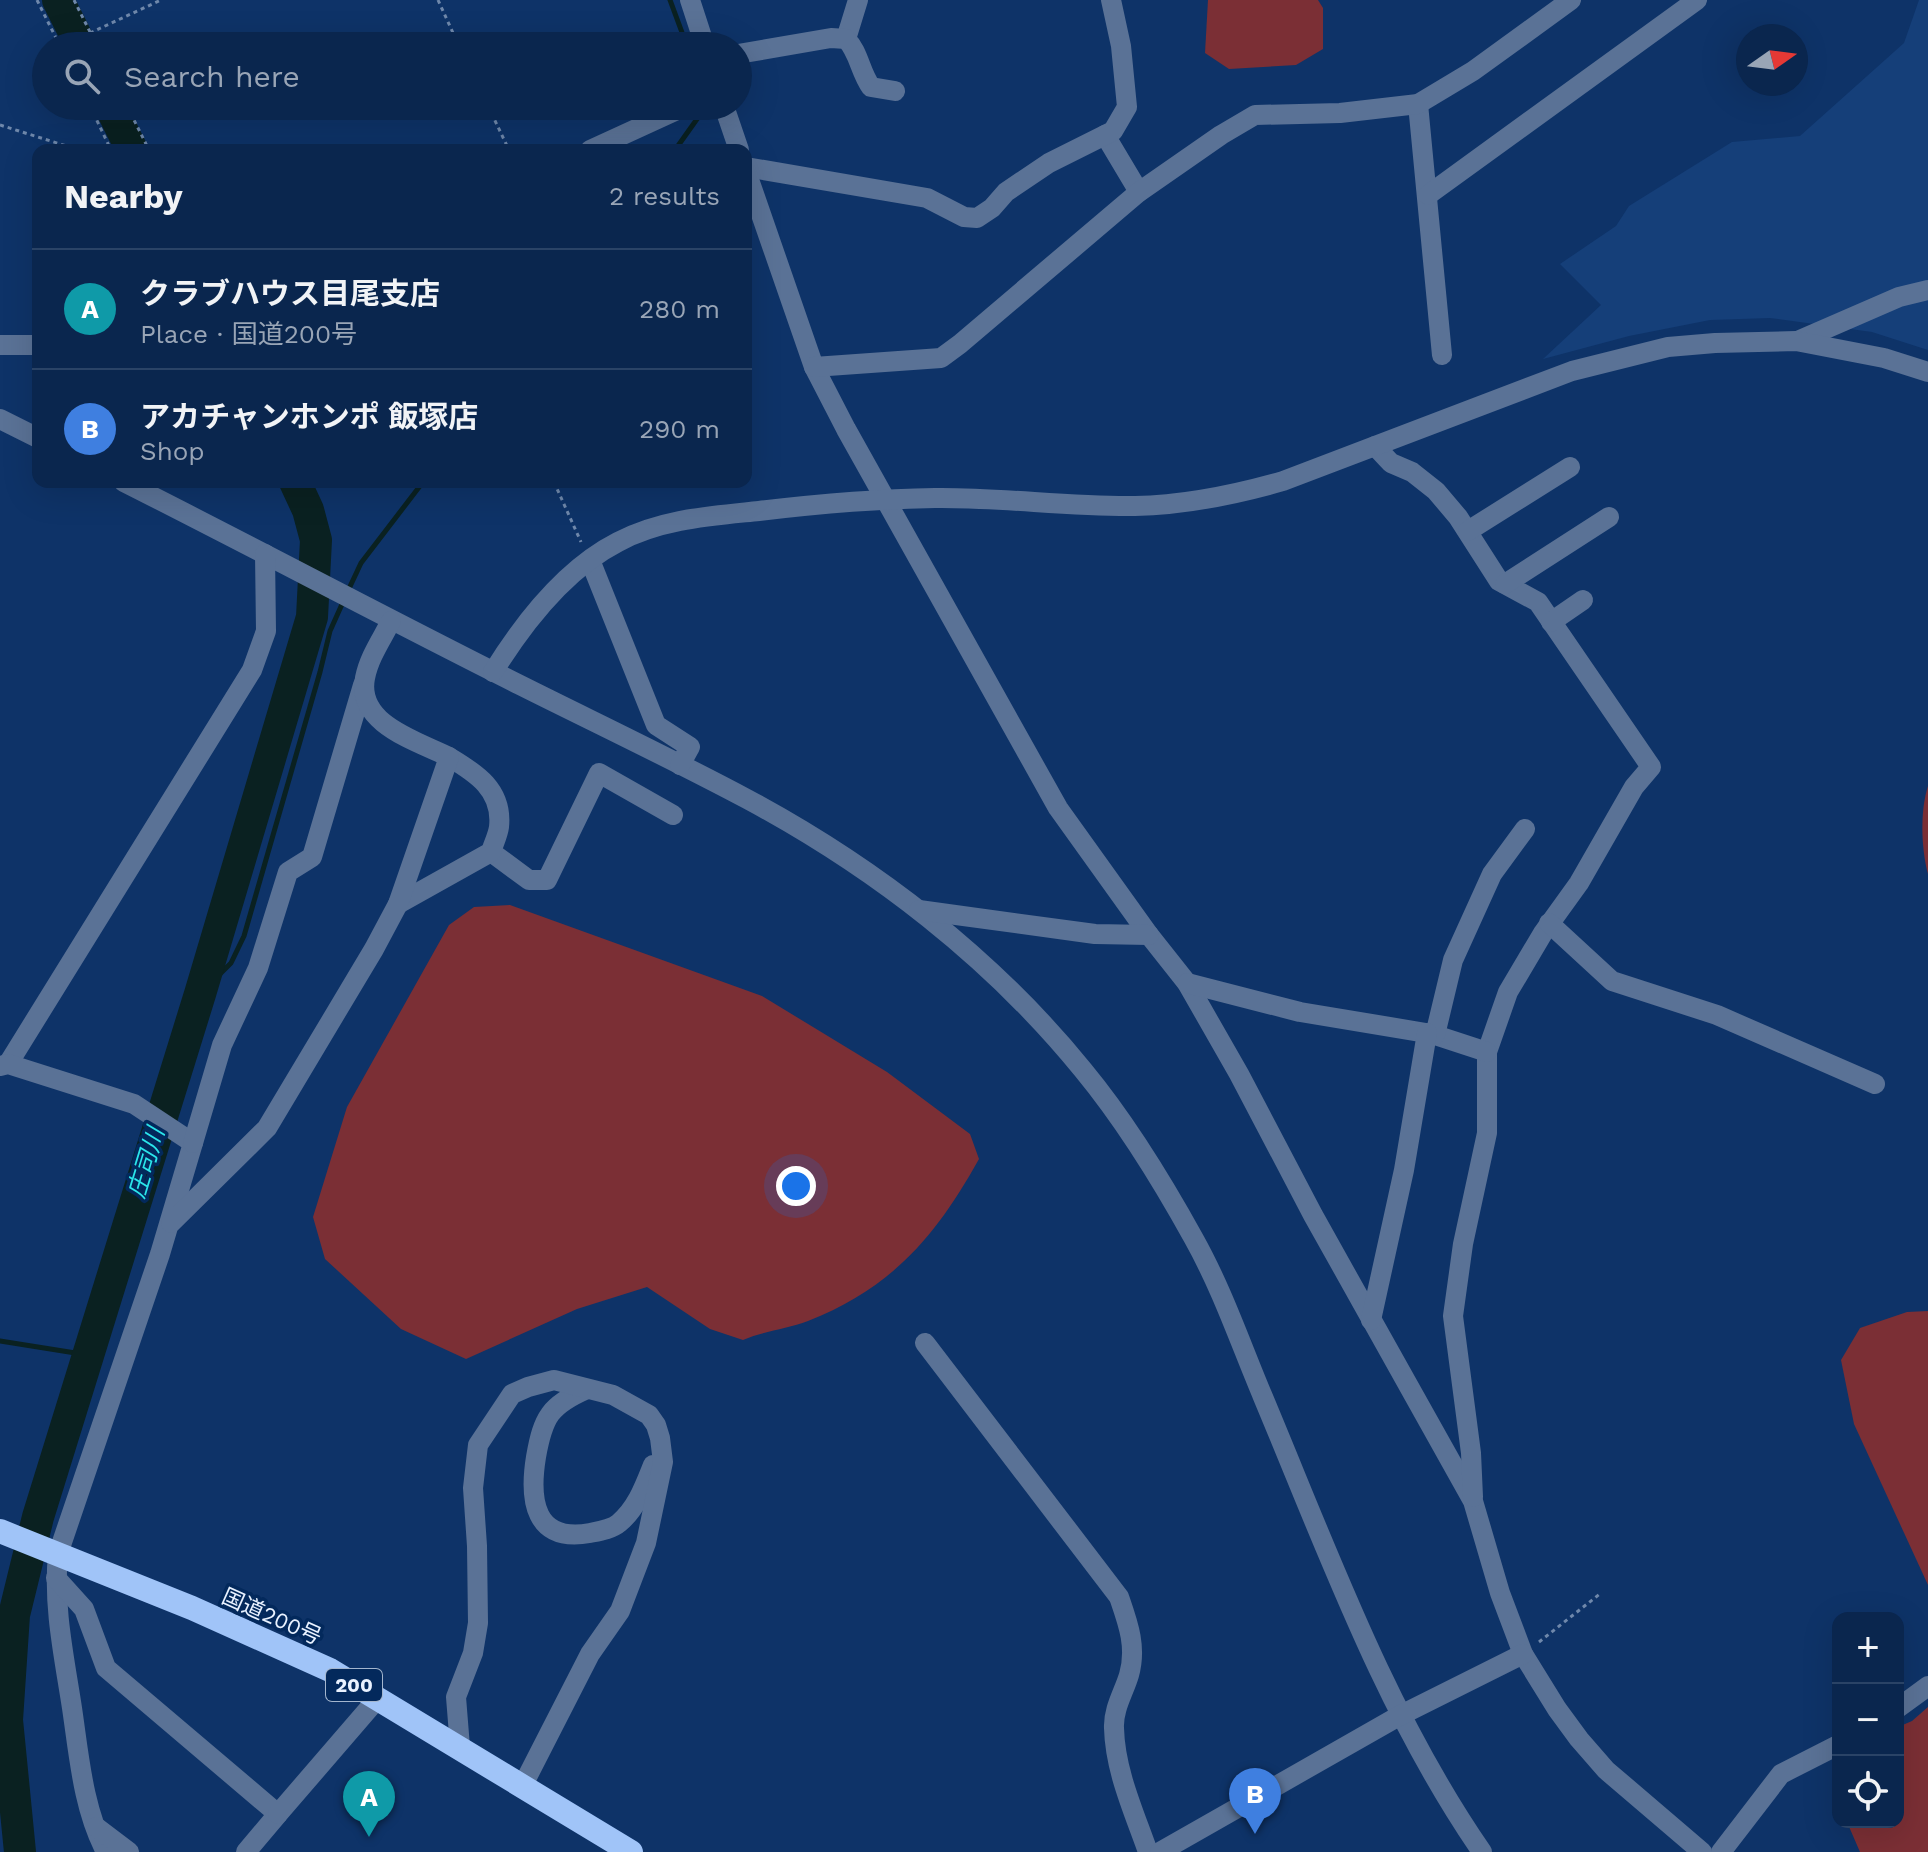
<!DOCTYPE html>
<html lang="en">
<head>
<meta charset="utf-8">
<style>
	body { margin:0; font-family:"Work Sans","Noto Sans JP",sans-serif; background:#132e55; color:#f1f3f6 }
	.controls { position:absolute; right:24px; bottom:24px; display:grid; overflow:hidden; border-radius:16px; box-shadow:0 8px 32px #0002 }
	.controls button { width:72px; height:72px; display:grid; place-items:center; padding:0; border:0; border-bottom:2px solid #2a4366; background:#0a264e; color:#f1f3f6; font:40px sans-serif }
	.compass { position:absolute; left:1736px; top:24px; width:72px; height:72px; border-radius:50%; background:#0a264e; box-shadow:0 8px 32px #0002; rotate:76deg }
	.you { position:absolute; left:796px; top:1186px; width:28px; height:28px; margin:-20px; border:6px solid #fff; border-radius:50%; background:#1a73e8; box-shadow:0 0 0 12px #1a73e833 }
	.badge { display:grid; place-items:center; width:52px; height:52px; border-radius:50%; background:#e9aa38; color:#fff; font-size:26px; font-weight:700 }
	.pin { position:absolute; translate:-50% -66px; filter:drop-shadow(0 2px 4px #0008) }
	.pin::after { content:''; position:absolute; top:42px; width:28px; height:24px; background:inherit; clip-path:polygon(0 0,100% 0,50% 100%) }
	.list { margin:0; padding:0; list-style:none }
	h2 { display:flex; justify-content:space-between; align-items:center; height:104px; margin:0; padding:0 32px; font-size:34px }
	h2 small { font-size:26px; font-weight:400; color:#99a5b6 }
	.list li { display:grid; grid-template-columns:52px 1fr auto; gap:24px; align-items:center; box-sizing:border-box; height:120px; padding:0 32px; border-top:2px solid #2a4366 }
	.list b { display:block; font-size:30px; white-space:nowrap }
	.list p { margin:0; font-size:26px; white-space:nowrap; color:#99a5b6 }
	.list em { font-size:26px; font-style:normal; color:#99a5b6 }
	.icon { flex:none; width:44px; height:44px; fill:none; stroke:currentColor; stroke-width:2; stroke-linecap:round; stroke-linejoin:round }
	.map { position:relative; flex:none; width:1928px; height:1852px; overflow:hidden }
	.search { position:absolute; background:#0a264e; box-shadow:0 8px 32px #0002; left:32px; top:32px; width:720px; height:88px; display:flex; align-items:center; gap:20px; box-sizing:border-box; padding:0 28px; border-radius:44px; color:#99a5b6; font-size:30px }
	.panel { position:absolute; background:#0a264e; box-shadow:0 8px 32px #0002; left:32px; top:144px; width:720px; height:344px; border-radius:16px }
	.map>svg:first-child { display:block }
	.built { fill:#153f79 }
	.green { fill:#7b2f35 }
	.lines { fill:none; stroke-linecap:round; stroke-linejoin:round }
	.stream { stroke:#0a2121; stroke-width:5 }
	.river { stroke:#0a2121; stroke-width:32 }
	.path { stroke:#6f88ab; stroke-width:3; stroke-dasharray:4 4; stroke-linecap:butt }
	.minor { stroke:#5a7296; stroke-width:20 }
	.highway { stroke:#a0c4f8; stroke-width:24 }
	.labels { text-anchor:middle; stroke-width:7; stroke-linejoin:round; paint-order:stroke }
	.shield { fill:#03295c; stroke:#a4b6ce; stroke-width:2 }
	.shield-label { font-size:20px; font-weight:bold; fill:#e9f2ff }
	.street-label { font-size:22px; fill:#e9f2ff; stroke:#03295c }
	.water-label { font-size:24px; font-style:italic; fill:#2be5eb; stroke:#03295c }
</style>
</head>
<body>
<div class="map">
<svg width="1928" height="1852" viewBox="0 0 1928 1852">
	<rect width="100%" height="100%" fill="#0e3368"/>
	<path class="built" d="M1919 0H1928V350L1872 332 1770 318 1710 320 1629 336 1543 359 1601 305 1560 264 1616 226 1629 206 1732 142 1800 136 1904 43Z"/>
	<g class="green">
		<path d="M1208 0H1318L1323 8V49L1296 65 1229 69 1205 53Z"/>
		<path d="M1928 786V874C1921 849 1920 810 1928 786Z"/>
		<path d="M510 905 762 996 887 1072 970 1134 979 1159C936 1236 892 1288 808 1321 787 1329 764 1331 743 1340L710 1329 647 1287 577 1309 466 1359 401 1329 325 1259 313 1217 347 1107 449 925 474 907Z"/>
		<path d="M1928 1311V1585L1854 1424 1841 1360 1860 1328 1907 1312Z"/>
		<path d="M1928 1707V1852H1860L1847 1822H1898V1727L1912 1721Z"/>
	</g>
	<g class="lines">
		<g class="stream">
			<path d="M670 0 687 46"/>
			<path d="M675 150 702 112"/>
			<path d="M347 593 361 563 423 482"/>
			<path d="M200 994 231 963 244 936 320 672 330 631 343 602"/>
			<path d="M0 1341 88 1355"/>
		</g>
		<g class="river">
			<path d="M58 0 81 46"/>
			<path d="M110 106 132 150"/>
			<path d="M20 1852 7 1720 14 1615 38 1517 200 994 312 617 316 540 308 510 295 482"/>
		</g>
		<g class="path">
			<path d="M37 0 60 46"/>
			<path d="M74 0 97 46"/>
			<path d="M438 0 459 46"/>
			<path d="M90 33 161 0"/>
			<path d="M90 106 111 150"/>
			<path d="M127 106 149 150"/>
			<path d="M488 106 509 150"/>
			<path d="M0 125 79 150"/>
			<path d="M554 482 581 542"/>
			<path d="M1539 1642 1601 1593"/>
		</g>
		<g class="minor">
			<path d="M690 0 705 46"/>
			<path d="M846 39 858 0"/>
			<path d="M738 54 831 38 846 39C859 52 860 72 871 87L895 91"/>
			<path d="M1418 104 1442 355"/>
			<path d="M724 106 739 150"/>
			<path d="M1105 135 1139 192"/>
			<path d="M590 150 686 106"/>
			<path d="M746 167 927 198 964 217 977 218 992 208 1006 192 1049 163 1113 131 1127 107 1121 46 1111 0"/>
			<path d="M746 171 814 367 846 429 1058 808 1149 935 1187 983 1239 1074 1313 1215 1473 1501 1500 1593 1523 1654 1557 1709 1579 1739 1606 1770 1702 1852"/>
			<path d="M1428 195 1697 0"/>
			<path d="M1800 340 1899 297 1928 290"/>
			<path d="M0 345H38"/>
			<path d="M814 367 941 358 960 344 1139 192 1221 135 1255 115 1340 113 1418 104 1473 71 1571 0"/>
			<path d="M0 419 38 438"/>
			<path d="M1375 446 1391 463 1412 472 1436 491 1458 517 1499 581 1538 602 1651 767 1634 787 1579 883 1543 933 1508 992 1487 1052V1133L1463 1244 1453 1316 1471 1453 1473 1497"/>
			<path d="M124 482C257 549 388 619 520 685 596 723 672 759 747 799 874 867 992 958 1083 1070 1126 1122 1162 1181 1194 1239 1222 1289 1241 1345 1263 1397 1328 1552 1386 1713 1482 1852"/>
			<path d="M1468 531 1570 467"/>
			<path d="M590 560 656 725 690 747 680 765"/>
			<path d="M1505 584 1609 517"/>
			<path d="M1551 622 1583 600"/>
			<path d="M493 672C524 622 565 569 618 542 661 519 711 516 759 511 817 504 876 499 935 498 1001 497 1068 507 1135 506 1186 505 1234 495 1283 481L1572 371 1668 347 1715 343 1796 341 1884 358 1928 372"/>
			<path d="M491 852 529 880H547L599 773 673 815"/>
			<path d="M398 904 491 852C493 845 498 835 499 827 503 790 476 773 449 757"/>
			<path d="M919 910 1095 934 1149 935"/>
			<path d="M1549 923 1612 981 1717 1015 1875 1084"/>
			<path d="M1187 983 1300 1012 1432 1034 1487 1052"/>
			<path d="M1435 1035 1453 960 1492 874 1525 829"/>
			<path d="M8 1064 252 670 266 631 265 554"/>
			<path d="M0 1066 8 1064 134 1104 193 1143 160 1254 58 1554C53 1606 64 1656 72 1708 79 1755 83 1809 106 1852"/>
			<path d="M193 1143 222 1045 258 968 288 872 312 857 363 685"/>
			<path d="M171 1223 267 1128 374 949 398 904 449 757C417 741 356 724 365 678 369 657 382 639 391 621"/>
			<path d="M1371 1320 1404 1170 1427 1033"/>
			<path d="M925 1343 1119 1597C1128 1623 1137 1647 1129 1675 1124 1692 1113 1709 1114 1728 1115 1771 1134 1812 1148 1852"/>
			<path d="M587 1389C550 1405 543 1417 536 1457 529 1500 534 1543 590 1533 600 1531 612 1529 619 1523 637 1508 645 1485 653 1465"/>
			<path d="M56 1578 84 1609 106 1668 278 1814 246 1852"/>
			<path d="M1898 1708 1928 1686"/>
			<path d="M460 1747 456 1697 473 1653 478 1623 477 1546 473 1488 478 1445 512 1394 528 1387 554 1380 613 1395 649 1415 656 1425 660 1438 663 1462 646 1543 620 1611 590 1654 523 1785"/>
			<path d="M278 1814 378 1698"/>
			<path d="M96 1827 129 1852"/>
			<path d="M1160 1852 1399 1716 1523 1654"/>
			<path d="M1721 1852 1781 1774 1838 1745"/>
		</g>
		<path class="highway" d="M0 1531 192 1608 330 1670 631 1852"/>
	</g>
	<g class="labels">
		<rect class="shield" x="326" y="1669" width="56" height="32" rx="6"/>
		<g class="shield-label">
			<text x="354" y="1692">200</text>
		</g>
		<g class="street-label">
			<text transform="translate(272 1616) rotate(24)" y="8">国道200号</text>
		</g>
		<g class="water-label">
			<text transform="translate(146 1163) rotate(-73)" y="8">庄司川</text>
		</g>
	</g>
</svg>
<div class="controls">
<button>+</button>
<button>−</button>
<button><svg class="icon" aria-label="locate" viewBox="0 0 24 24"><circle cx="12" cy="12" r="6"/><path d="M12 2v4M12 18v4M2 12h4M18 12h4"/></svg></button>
</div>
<svg class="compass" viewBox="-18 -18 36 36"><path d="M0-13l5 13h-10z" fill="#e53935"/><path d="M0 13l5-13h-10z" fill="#99a5b6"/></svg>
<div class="you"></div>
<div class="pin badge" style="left:369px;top:1837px;background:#0f9aa8">A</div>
<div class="pin badge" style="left:1255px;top:1834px;background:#3f7fe0">B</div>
<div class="search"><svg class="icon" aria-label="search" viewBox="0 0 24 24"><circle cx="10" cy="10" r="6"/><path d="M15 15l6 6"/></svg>Search here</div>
<section class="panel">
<h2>Nearby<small>2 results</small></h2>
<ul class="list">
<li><span class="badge" style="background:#0f9aa8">A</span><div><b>クラブハウス目尾支店</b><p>Place · 国道200号</p></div><em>280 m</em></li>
<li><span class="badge" style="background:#3f7fe0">B</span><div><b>アカチャンホンポ 飯塚店</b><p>Shop</p></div><em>290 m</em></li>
</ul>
</section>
</div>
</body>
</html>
